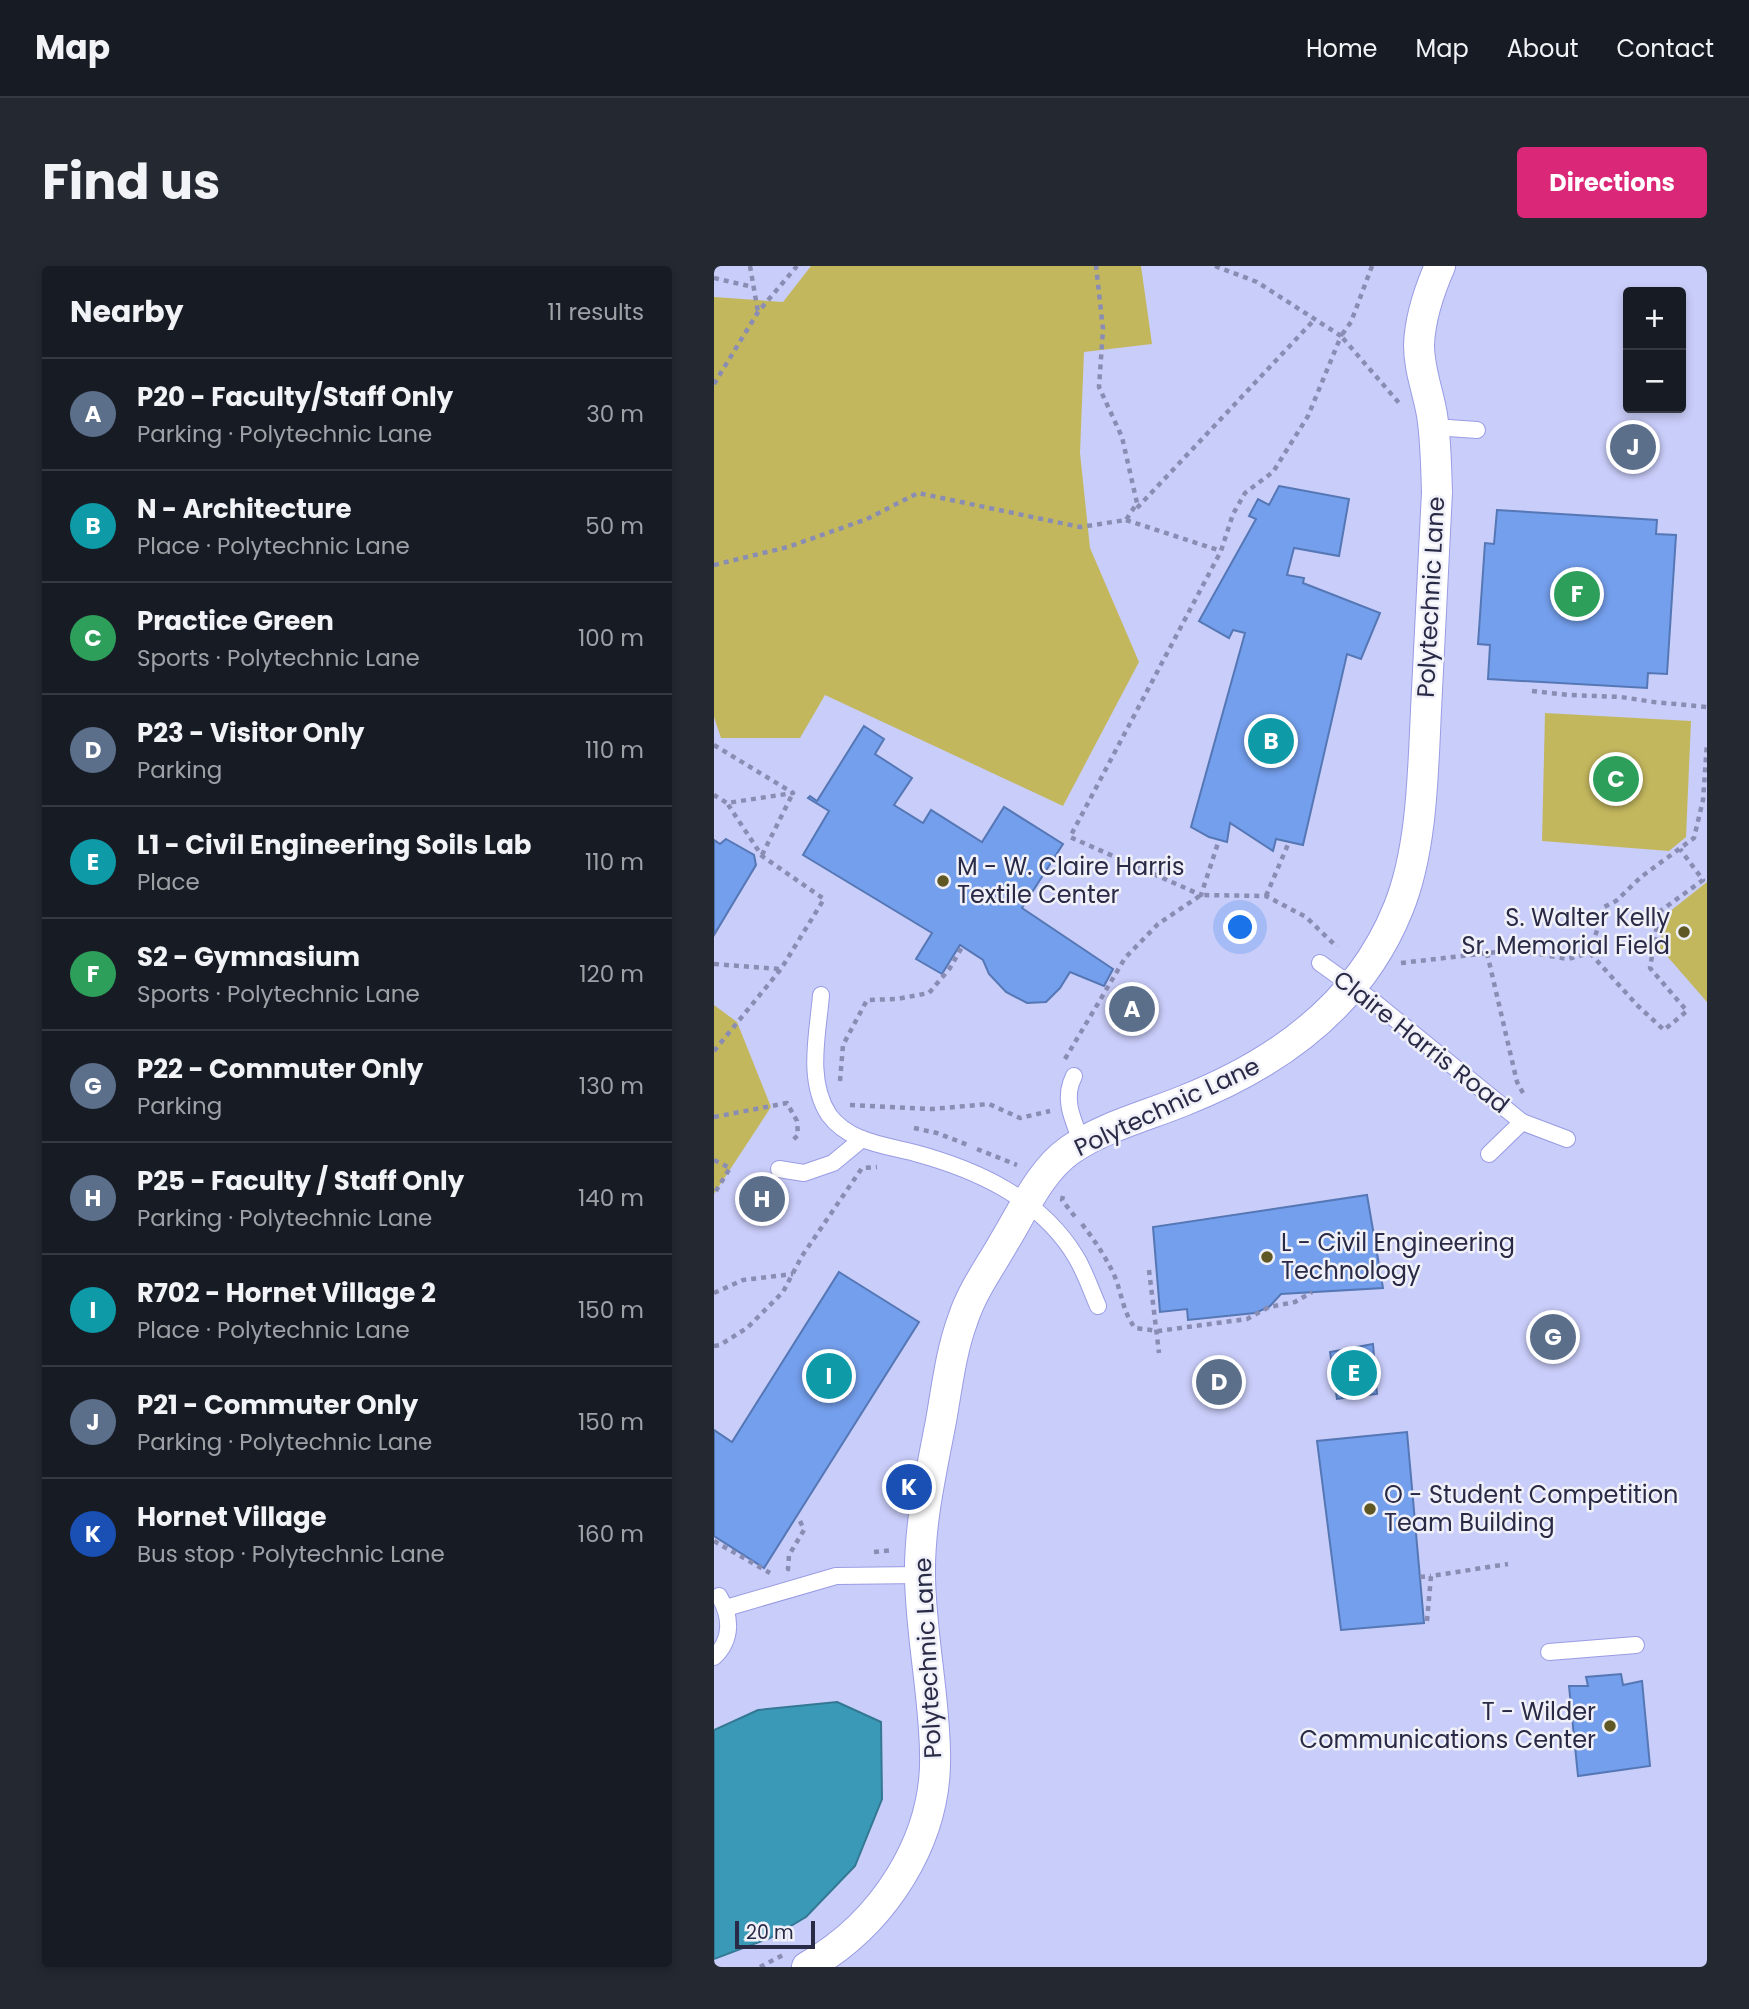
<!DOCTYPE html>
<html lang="en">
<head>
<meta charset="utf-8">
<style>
	body { margin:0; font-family:Poppins,sans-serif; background:#242831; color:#f1f3f6 }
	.controls { position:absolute; right:21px; top:21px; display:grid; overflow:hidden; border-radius:7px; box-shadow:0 4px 10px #0003 }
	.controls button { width:63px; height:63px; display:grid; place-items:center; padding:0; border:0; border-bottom:2px solid #363941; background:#171b24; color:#f1f3f6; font:35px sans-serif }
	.scale { position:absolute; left:21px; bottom:18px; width:80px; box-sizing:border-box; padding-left:7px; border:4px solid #292a46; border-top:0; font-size:19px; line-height:24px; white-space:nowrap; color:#292a46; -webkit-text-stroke:5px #f0f1f8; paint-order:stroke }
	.you { position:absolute; left:527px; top:662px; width:24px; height:24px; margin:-18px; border:5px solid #fff; border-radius:50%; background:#1a73e8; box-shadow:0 0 0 10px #1a73e833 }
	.badge { display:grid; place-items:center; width:46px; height:46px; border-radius:50%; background:#db2777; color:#fff; font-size:23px; font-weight:700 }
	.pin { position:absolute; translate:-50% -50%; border:4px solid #fff; box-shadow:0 2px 7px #0006 }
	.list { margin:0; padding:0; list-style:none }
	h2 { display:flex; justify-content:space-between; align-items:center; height:91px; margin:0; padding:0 28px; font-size:30px }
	h2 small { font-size:23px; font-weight:400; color:#9ea1a6 }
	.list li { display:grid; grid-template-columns:46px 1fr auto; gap:21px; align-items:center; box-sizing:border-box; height:112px; padding:0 28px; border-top:2px solid #363941 }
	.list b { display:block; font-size:26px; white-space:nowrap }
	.list p { margin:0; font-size:23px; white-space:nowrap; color:#9ea1a6 }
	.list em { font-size:23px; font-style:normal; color:#9ea1a6 }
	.map { position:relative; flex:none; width:993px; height:1701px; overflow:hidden; border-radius:7px }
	header { display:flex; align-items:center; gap:42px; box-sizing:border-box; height:98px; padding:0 35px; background:#171b24; border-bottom:2px solid #363941 }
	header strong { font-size:33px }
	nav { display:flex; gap:38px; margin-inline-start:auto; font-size:24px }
	.intro { display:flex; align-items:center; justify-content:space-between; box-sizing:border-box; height:168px; padding:0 42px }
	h1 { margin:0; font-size:49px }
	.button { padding:18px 32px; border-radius:7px; background:#db2777; color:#fff; font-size:24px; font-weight:700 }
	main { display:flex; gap:42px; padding:0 42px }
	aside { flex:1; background:#171b24; border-radius:7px; box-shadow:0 4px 10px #0003 }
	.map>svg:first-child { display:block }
	.green { fill:#c3b75e }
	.water { fill:#3999b6; stroke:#347894; stroke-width:2 }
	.building { fill:#749fec; stroke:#5577b5; stroke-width:2 }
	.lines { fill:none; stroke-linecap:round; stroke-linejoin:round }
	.service-casing { stroke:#999ce3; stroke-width:18 }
	.minor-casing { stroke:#999ce3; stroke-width:32 }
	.path { stroke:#8a8db3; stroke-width:4.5; stroke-dasharray:5 5; stroke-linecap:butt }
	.service { stroke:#fff; stroke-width:16 }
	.minor { stroke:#fff; stroke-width:30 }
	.poi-dot { fill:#5f5824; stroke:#f0f1f8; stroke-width:2.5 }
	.labels { text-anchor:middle; stroke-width:5; stroke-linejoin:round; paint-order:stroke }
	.street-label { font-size:24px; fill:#292a46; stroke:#f0f1f8 }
	.poi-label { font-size:24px; fill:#292a46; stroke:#f0f1f8; text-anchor:start }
</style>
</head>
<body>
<header>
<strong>Map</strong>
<nav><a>Home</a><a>Map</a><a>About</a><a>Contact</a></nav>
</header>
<div class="intro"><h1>Find us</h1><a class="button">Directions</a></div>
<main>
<aside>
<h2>Nearby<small>11 results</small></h2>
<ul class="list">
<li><span class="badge" style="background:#5c6f8a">A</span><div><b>P20 - Faculty/Staff Only</b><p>Parking · Polytechnic Lane</p></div><em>30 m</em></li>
<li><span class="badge" style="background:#0f9aa8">B</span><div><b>N - Architecture</b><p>Place · Polytechnic Lane</p></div><em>50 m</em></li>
<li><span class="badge" style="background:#2e9e5b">C</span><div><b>Practice Green</b><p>Sports · Polytechnic Lane</p></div><em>100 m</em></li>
<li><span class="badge" style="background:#5c6f8a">D</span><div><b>P23 - Visitor Only</b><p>Parking</p></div><em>110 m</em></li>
<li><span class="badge" style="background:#0f9aa8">E</span><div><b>L1 - Civil Engineering Soils Lab</b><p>Place</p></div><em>110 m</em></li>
<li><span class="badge" style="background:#2e9e5b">F</span><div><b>S2 - Gymnasium</b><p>Sports · Polytechnic Lane</p></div><em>120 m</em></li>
<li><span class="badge" style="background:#5c6f8a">G</span><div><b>P22 - Commuter Only</b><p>Parking</p></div><em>130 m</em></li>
<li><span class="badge" style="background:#5c6f8a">H</span><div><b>P25 - Faculty / Staff Only</b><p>Parking · Polytechnic Lane</p></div><em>140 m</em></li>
<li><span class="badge" style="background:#0f9aa8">I</span><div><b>R702 - Hornet Village 2</b><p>Place · Polytechnic Lane</p></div><em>150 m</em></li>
<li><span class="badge" style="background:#5c6f8a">J</span><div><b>P21 - Commuter Only</b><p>Parking · Polytechnic Lane</p></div><em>150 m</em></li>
<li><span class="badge" style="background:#1a4fb4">K</span><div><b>Hornet Village</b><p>Bus stop · Polytechnic Lane</p></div><em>160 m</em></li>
</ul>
</aside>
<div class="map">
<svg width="993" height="1701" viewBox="0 0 993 1701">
	<rect width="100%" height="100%" fill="#c9cdf9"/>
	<g class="green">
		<path d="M97 0H427L438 78 370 86 366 187 376 282 425 396 349 540 111 429 86 472H7L0 451V31L69 36Z"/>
		<path d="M831 447 977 455 972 571 955 585 828 575Z"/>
		<path d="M993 616V736L946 682 950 650Z"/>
		<path d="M0 739 23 756 57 841 0 928Z"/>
	</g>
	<path class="water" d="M123 1436 167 1456 168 1533 141 1600 92 1651 56 1672 0 1693V1464L44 1444Z"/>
	<g class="building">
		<path d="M565 220 635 233 625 290 580 282 573 309 590 312 589 317 666 347 647 393 633 388 589 579 562 573 559 585 516 557 513 576 495 571 477 561 531 367 519 364 515 372 485 355 542 253 535 250 544 233 555 239Z"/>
		<path d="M783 244 943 254 942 268 962 269 953 408 934 407 933 422 774 413 776 379 764 378 771 277 780 278Z"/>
		<path d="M150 460 170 473 161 488 198 512 180 539 209 557 217 544 268 576 290 541 349 578 308 642 399 703 390 720 356 706 346 722 332 736 313 737 292 726 275 708 269 694 246 679 228 708 202 693 218 667 89 589 115 545 94 532 96 530 103 535Z"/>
		<path d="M12 573 40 589 42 599 0 669V574L6 578Z"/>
		<path d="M653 929 669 1022 567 1028 555 1041 541 1047 474 1054 473 1043 446 1046 439 961Z"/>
		<path d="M125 1006 205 1056 50 1302 0 1270V1164L18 1176Z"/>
		<path d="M659 1078 663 1128 623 1133 616 1086Z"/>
		<path d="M693 1166 710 1357 627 1364 603 1175Z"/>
		<path d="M907 1408 909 1419 928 1415 936 1500 864 1510 855 1420H874L872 1411Z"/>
	</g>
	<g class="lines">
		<g class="service-casing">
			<g id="service">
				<path d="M720 161 763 164"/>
				<path d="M606 697 659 735 808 856 853 873"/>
				<path d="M107 729C104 767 92 814 115 849 135 876 170 879 201 887 264 904 327 933 362 991 371 1006 377 1024 384 1040"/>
				<path d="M360 810C348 833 359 854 368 877"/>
				<path d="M775 888 808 856"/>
				<path d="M65 903 90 907 119 897 148 873"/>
				<path d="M12 1342 122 1310 206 1309"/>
				<path d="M835 1386 922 1379"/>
				<path d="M0 1391C19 1373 17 1350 5 1330"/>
			</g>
		</g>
		<g class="minor-casing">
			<path id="minor" d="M93 1701C169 1658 224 1574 221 1486 220 1427 207 1370 206 1311 205 1259 217 1207 227 1155 233 1121 237 1085 249 1053 258 1025 276 1001 290 976 309 945 326 905 356 884 389 861 432 850 469 835 563 798 645 740 684 643 708 585 709 507 712 444 716 371 719 299 723 226 722 200 722 175 718 149 714 125 705 104 705 79 706 52 715 25 726 0"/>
		</g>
		<g class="path">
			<path d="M36 0 44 46"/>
			<path d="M501 0 543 16 627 70 594 150 559 206 531 227 519 248 507 285 356 571 487 629 505 574"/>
			<path d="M658 0 637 56 627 70 686 138"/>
			<path d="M0 12 39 21"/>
			<path d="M0 118 44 46 83 0"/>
			<path d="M423 242 601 53"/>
			<path d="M412 254 507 285"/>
			<path d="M0 299 74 281 153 253 204 227 366 261 412 254 423 237 408 171 385 121 389 63 382 0"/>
			<path d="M818 425 855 429 907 431 940 436 993 441"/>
			<path d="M0 479 79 527 13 537 0 529"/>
			<path d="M48 589 79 527"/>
			<path d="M552 630 575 576"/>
			<path d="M773 687 803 816 809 827"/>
			<path d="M876 687 923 739 950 764 973 745 936 702 945 646 989 614 966 583"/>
			<path d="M687 697 800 684 854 693 876 687 890 641 902 635 927 611 980 572 989 534 993 477"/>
			<path d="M0 698 66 703"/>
			<path d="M0 785 67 703 110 633 48 590 13 537"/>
			<path d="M351 793 411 692 444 658 487 629 552 630 592 651 623 681"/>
			<path d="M126 815 129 779 153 734 183 733 215 727 236 702 248 681"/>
			<path d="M136 839 218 843 275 838 306 852 336 845"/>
			<path d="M0 851 73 837 83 855 84 869 78 875"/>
			<path d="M200 862 223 867 254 879"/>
			<path d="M263 883 303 899"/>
			<path d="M0 894 16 902 0 928"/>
			<path d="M349 930 348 934 362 952"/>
			<path d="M368 958C381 975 392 991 401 1011 408 1029 409 1046 421 1062L444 1065 533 1053 555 1041 581 1036 598 1026"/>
			<path d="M435 1004 445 1087"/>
			<path d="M0 1027 29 1014 79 1008"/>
			<path d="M0 1080 6 1079 33 1062 69 1026 88 990 148 902 163 901"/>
			<path d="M0 1275 56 1307"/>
			<path d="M160 1286 179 1284"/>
			<path d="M76 1303H74L75 1289 90 1264 86 1255"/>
			<path d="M706 1311 717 1310"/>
			<path d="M713 1355 717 1310 794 1298"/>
			<path d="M46 1701 69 1689"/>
		</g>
		<use href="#service" class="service"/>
		<use href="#minor" class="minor"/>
	</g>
	<g class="poi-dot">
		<circle cx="229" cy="615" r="7"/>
		<circle cx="970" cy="666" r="7"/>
		<circle cx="553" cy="991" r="7"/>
		<circle cx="656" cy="1243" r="7"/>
		<circle cx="896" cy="1460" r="7"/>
	</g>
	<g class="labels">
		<g class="street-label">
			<text transform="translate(717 331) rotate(-87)" y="8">Polytechnic Lane</text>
			<text transform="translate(707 776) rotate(38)" y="8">Claire Harris Road</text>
			<text transform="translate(453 841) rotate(-25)" y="8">Polytechnic Lane</text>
			<text transform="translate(214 1392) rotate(-93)" y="8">Polytechnic Lane</text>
		</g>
		<g class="poi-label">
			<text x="243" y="609">M - W. Claire Harris<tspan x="243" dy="28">Textile Center</tspan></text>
			<text x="956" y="660" text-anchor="end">S. Walter Kelly<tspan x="956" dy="28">Sr. Memorial Field</tspan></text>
			<text x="567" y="985">L - Civil Engineering<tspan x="567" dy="28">Technology</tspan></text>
			<text x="670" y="1237">O - Student Competition<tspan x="670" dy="28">Team Building</tspan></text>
			<text x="882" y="1454" text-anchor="end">T - Wilder<tspan x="882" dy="28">Communications Center</tspan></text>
		</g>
	</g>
</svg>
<div class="controls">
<button>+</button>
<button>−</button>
</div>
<div class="scale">20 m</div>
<div class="you"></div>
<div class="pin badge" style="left:418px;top:743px;background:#5c6f8a">A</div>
<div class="pin badge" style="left:557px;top:475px;background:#0f9aa8">B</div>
<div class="pin badge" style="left:902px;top:513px;background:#2e9e5b">C</div>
<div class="pin badge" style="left:505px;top:1116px;background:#5c6f8a">D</div>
<div class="pin badge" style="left:640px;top:1107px;background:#0f9aa8">E</div>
<div class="pin badge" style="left:863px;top:328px;background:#2e9e5b">F</div>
<div class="pin badge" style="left:839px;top:1071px;background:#5c6f8a">G</div>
<div class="pin badge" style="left:48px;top:933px;background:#5c6f8a">H</div>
<div class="pin badge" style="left:115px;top:1110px;background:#0f9aa8">I</div>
<div class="pin badge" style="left:919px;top:181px;background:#5c6f8a">J</div>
<div class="pin badge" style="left:195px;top:1221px;background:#1a4fb4">K</div>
</div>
</main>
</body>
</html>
